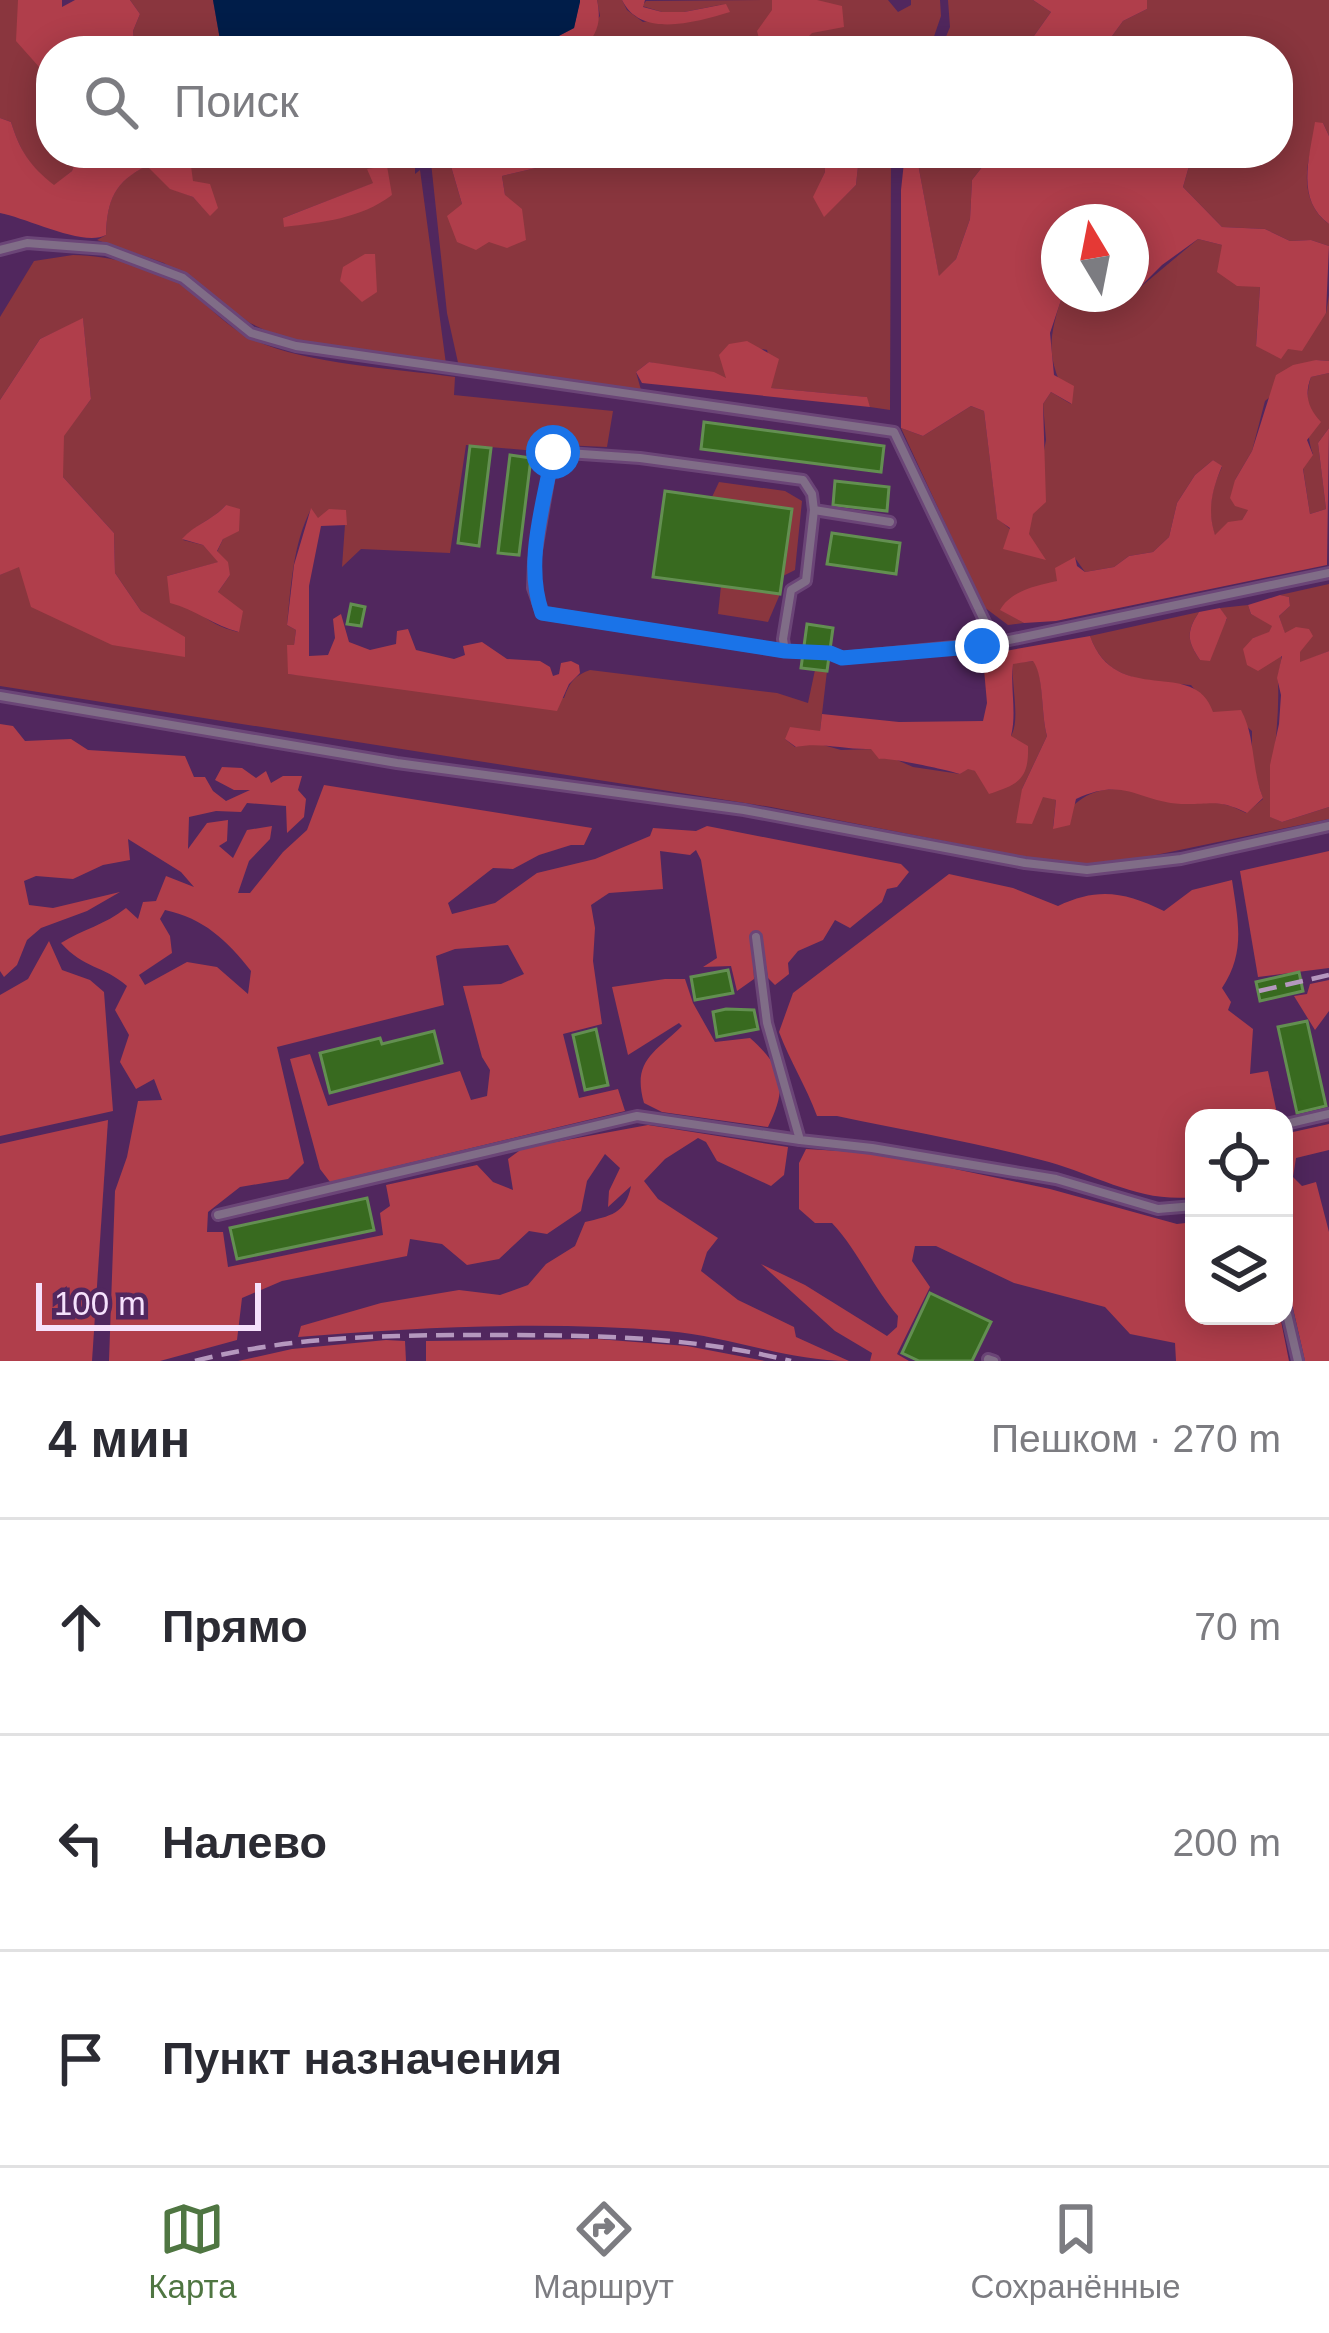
<!DOCTYPE html>
<html lang="ru">
<head>
<meta charset="utf-8">
<style>
	body { margin:0; font-family:Arial,sans-serif; background:#f7f7f7; color:#2b2b33 }
	.controls { position:absolute; right:36px; bottom:36px; display:grid; overflow:hidden; border-radius:24px; box-shadow:0 6px 30px #0003 }
	.controls button { width:108px; height:108px; display:grid; place-items:center; padding:0; border:0; border-bottom:3px solid #e1e1e2; background:#fff; color:#2b2b33; font:60px sans-serif }
	.compass { position:absolute; left:1041px; top:204px; width:108px; height:108px; border-radius:50%; background:#fff; box-shadow:0 6px 30px #0003; rotate:350deg }
	.scale { position:absolute; left:36px; bottom:30px; width:225px; box-sizing:border-box; padding-left:12px; border:6px solid #f5e1fc; border-top:0; font-size:33px; line-height:42px; white-space:nowrap; color:#f5e1fc; -webkit-text-stroke:9px #51275e; paint-order:stroke }
	.stop { position:absolute; width:36px; height:36px; margin:-27px; border:9px solid #1a73e8; border-radius:50%; background:#fff }
	.stop.end { background:#1a73e8; border-color:#fff; box-shadow:0 3px 12px #0008 }
	.list { margin:0; padding:0; list-style:none }
	h2 { display:flex; justify-content:space-between; align-items:center; height:156px; margin:0; padding:0 48px; font-size:51px }
	h2 small { font-size:39px; font-weight:400; color:#7c7c81 }
	.list li { display:grid; grid-template-columns:78px 1fr auto; gap:36px; align-items:center; box-sizing:border-box; height:216px; padding:0 48px; border-top:3px solid #e1e1e2 }
	.list b { display:block; font-size:45px; white-space:nowrap }
	.list em { font-size:39px; font-style:normal; color:#7c7c81 }
	.icon { flex:none; width:66px; height:66px; fill:none; stroke:currentColor; stroke-width:2; stroke-linecap:round; stroke-linejoin:round }
	.map { position:relative; flex:none; width:1329px; height:1361px; overflow:hidden }
	.search { position:absolute; background:#fff; box-shadow:0 6px 30px #0003; left:36px; right:36px; top:36px; height:132px; display:flex; align-items:center; gap:30px; box-sizing:border-box; padding:0 42px; border-radius:48px; color:#7c7c81; font-size:45px }
	.sheet { height:804px; background:#fff }
	nav { display:flex; justify-content:space-around; align-items:center; box-sizing:border-box; height:168px; border-top:3px solid #e1e1e2; background:#fff; font-size:33px; color:#7c7c81 }
	nav a { display:grid; justify-items:center; gap:6px }
	nav .on { color:#4f7642 }
	.map>svg:first-child { display:block }
	.green { fill:#8a363e; fill-rule:evenodd }
	.forest { fill:#b03e4b; fill-rule:evenodd }
	.water { fill:#001d49 }
	.lines { fill:none; stroke-linecap:round; stroke-linejoin:round }
	.stream { stroke:#001d49; stroke-width:4.5 }
	.building { fill:#386a1f; stroke:#638f51; stroke-width:3 }
	.service-casing { stroke:#6b4577; stroke-width:14 }
	.service { stroke:#806d87; stroke-width:8 }
	.rail { stroke:#b598be; stroke-width:4.5; stroke-dasharray:18 9; stroke-linecap:butt }
	.route { stroke:#1a73e8; stroke-width:15 }
</style>
</head>
<body>
<div class="map">
<svg width="1329" height="1361" viewBox="0 0 1329 1361">
	<rect width="100%" height="100%" fill="#51275e"/>
	<g class="green">
		<path d="M0 0H18L51 102V153L80 154 72 171 54 186C30 166 20 152 11 122L0 118Z"/>
		<path d="M130 0H213L222 51H135L133 31 140 14Z"/>
		<path d="M597 0H622L627 10 643 22 725 4 684 12H662L642 6 646 1 772 0 783 44 802 43 817 0H888L898 12 911 5V0H940L941 16 929 51H560L572 49 600 16Z"/>
		<path d="M948 0H1033L1051 12 1029 43 1034 51H940L950 27Z"/>
		<path d="M1147 0H1329V136L1323 123C1304 154 1297 201 1329 224V246L1311 240 1290 241 1265 229 1222 227 1183 187 1189 166 1183 153H1278V51H1069L1104 47 1123 21 1147 9Z"/>
		<path d="M177 153H419L415 155V174L420 170 446 364 299 342 273 334 250 323 164 263 97 240 106 235C107 199 115 181 148 165L170 188 193 197 210 215ZM368 169 392 195 283 218 374 183Z"/>
		<path d="M430 153 448 156 462 204 505 195 502 176 536 168 546 160 592 153H824L825 172 814 197 824 216 856 185 858 165 868 153H891L890 410 870 407 866 397 770 388 773 374 767 350 751 347 725 369 727 379 649 362 636 372 641 390 459 367 447 313Z"/>
		<path d="M916 153H993L972 180 970 219 956 259 939 277Z"/>
		<path d="M1198 239 1222 245 1260 287 1256 345 1288 349 1326 313 1329 295V361L1316 360 1265 401 1252 451 1235 480 1249 509 1242 520 1215 536C1207 511 1211 490 1222 467L1213 460 1195 475 1177 503 1169 537 1153 552 1129 556 1114 567 1085 572 1075 558 1058 581 1018 594 1001 610 1024 623 1008 625 984 607 901 428 923 436 971 406 984 411 997 518 1044 558 1028 534 1046 440 1043 404 1051 392 1071 404C1046 361 1047 340 1063 294H1131V290H1137Z"/>
		<path d="M73 255C111 256 156 266 187 289 210 306 227 328 254 340 310 365 393 368 455 377L454 395 613 411 607 447 538 444 536 451 466 445 450 553 361 549 342 567 346 510 318 519 311 509C293 544 291 586 287 625L296 630 294 645H288V674L564 698C569 683 575 675 590 670L777 693 808 703 815 670 827 671 820 731 785 739 795 747 816 743 841 750 872 749 913 767 960 774 968 768 975 771C986 760 1005 748 1012 734 1020 717 1011 684 1013 663L1034 661C1044 676 1041 714 1047 736L1022 789 1056 800 1053 827C1085 788 1103 782 1154 796 1163 798 1172 803 1181 803 1211 804 1218 798 1246 813L1263 799 1252 764V731L1230 712H1212L1191 685C1147 681 1106 682 1090 636L1199 612C1186 632 1187 641 1200 660L1227 619 1220 608 1248 605 1251 614 1273 625 1269 633 1253 638 1281 654C1282 665 1277 673 1278 682 1280 727 1270 771 1271 817L1282 822 1329 807V819L1146 857 1087 864 1025 857 771 807 0 686V575L19 566 185 655V638L141 611 115 573 114 533 63 477V436L91 399 83 319 40 339 0 400V317L34 261ZM226 505 223 539 217 552 230 575 218 592 238 632C204 624 187 603 167 576L219 562 203 545 183 540C196 523 212 521 226 505Z"/>
		<path d="M1329 373V428L1318 443 1326 509 1310 514 1303 468 1313 454C1306 438 1305 393 1311 377Z"/>
		<path d="M719 482 785 491 802 501 795 570 783 576 792 509 712 497Z"/>
		<path d="M1329 584V651L1300 663V652L1285 634 1279 616 1290 606 1289 597 1280 595Z"/>
		<path d="M721 586 780 594 768 622 718 614Z"/>
	</g>
	<g class="forest">
		<path d="M18 0H62V7L75 0H130L140 14 133 31 135 51H51V102L40 68 16 41Z"/>
		<path d="M580 0H597C602 23 597 36 580 51H499L551 40 574 28Z"/>
		<path d="M622 0H645L643 7 662 12H684L726 4 730 12C696 22 641 39 622 0Z"/>
		<path d="M772 0H817L842 6 844 27 812 33 802 43 783 44 770 50 761 46 757 31 772 10Z"/>
		<path d="M1033 0H1147V9L1123 21 1104 47 1034 51 1029 43 1051 12Z"/>
		<path d="M0 118 11 122C20 151 30 166 54 185L72 171 79 153H177L191 166 193 181 210 184 218 208 210 216 193 197 170 189 147 166C115 181 107 200 106 235 83 247 27 218 0 213Z"/>
		<path d="M1315 122 1323 123 1329 136V224C1296 200 1309 159 1315 122Z"/>
		<path d="M437 153H592L546 160 536 168 502 176 505 195 522 209 526 240 507 248 489 242 476 250 457 242 447 216 462 204 448 156Z"/>
		<path d="M824 153H868L858 166 856 185 824 217 813 197 825 172Z"/>
		<path d="M905 153H916L939 276 956 259 970 219 972 180 993 153 1036 157 1039 153H1183L1189 166 1183 187 1222 227 1265 229 1290 241 1311 240 1329 246 1326 313 1302 351 1288 349 1281 359 1256 346 1260 287 1237 286 1217 272 1222 245 1198 239 1162 265 1137 290H1131V222H1059V294H1063L1050 333 1054 375 1074 386 1072 404 1051 392 1043 404 1046 502 1033 514 1029 534 1046 560 1003 549 1010 528 997 519 984 411 971 406 923 436 901 428V190Z"/>
		<path d="M387 166 392 195C360 219 323 222 284 227L283 218 373 183 367 169Z"/>
		<path d="M365 254H375L377 292 362 302 340 281 343 267Z"/>
		<path d="M83 318 91 399 64 436 63 477 114 533 115 573 141 611 185 637V657L112 645 31 607 19 567 0 575V400L40 339Z"/>
		<path d="M747 341 779 359 771 388 867 397 870 407 642 383 636 372 649 362 714 372 726 378 719 355 729 344Z"/>
		<path d="M1316 360 1329 361V373L1311 377C1304 395 1308 408 1321 422L1307 440 1313 455 1303 469 1310 514 1326 509 1318 443 1329 428 1327 565 1056 621 1024 623 1000 610C1010 591 1038 585 1057 581L1055 568 1075 557 1077 566 1085 572 1114 567 1129 556 1153 552 1169 537 1177 503 1195 475 1213 460 1222 466C1212 490 1207 510 1215 535L1228 522 1242 520 1248 510 1235 506 1230 498 1235 480 1252 451 1276 375 1293 365Z"/>
		<path d="M226 505 240 509 239 531 223 539 217 551 228 562 230 575 218 592 243 611 239 632C214 626 195 609 170 603L167 576 218 562 203 545 182 539C196 523 212 521 226 505Z"/>
		<path d="M311 508 318 518 329 509 346 510 347 525 321 526 309 586V656L328 655 335 638 333 619 341 614 349 642 370 650 396 644 397 631 408 629 416 650 454 659 465 655 463 646 482 642 507 659 540 661 550 667 553 676 559 674 561 663 571 661 579 665 580 673 569 684 557 711 288 674 287 645H294L296 630 287 625 294 565Z"/>
		<path d="M1280 595 1289 597 1290 606 1279 616 1285 633 1296 627 1309 629 1313 636 1300 652V662L1329 651V807L1282 822 1270 817V765L1279 724 1281 695 1277 678 1282 656 1258 671 1247 665 1243 649 1253 638 1269 632 1272 626 1251 614 1248 605Z"/>
		<path d="M1220 608 1227 618 1210 661 1200 660C1187 641 1186 632 1199 612Z"/>
		<path d="M1090 636C1116 709 1195 656 1213 712L1241 710C1256 738 1251 768 1263 798L1247 813C1217 798 1211 805 1181 804 1139 802 1125 776 1076 799L1070 825 1053 829 1056 800 1043 797 1032 824 1016 823 1022 789 1047 736C1041 715 1044 675 1033 661L1013 664C1010 689 1017 712 1011 736L1028 746C1029 779 1019 784 989 794L975 771 968 769 960 774C947 770 889 757 879 759L871 749C845 750 821 742 796 747L785 739 790 727 820 731 822 714 899 722 983 721 987 703 983 658 994 653Z"/>
		<path d="M0 724 13 726 25 741 71 739 88 750 185 756 194 777H205L213 791 226 801 250 790H234L215 780 222 767 242 768 256 778 266 771 271 783 283 776H302L298 790 306 799 304 817 287 833 286 806 247 803 241 812 216 811 189 817 188 849 207 823 228 820 227 841 219 846 233 858 247 830 272 826 270 839 249 861 238 893H250L283 852 307 830 324 785 592 828 584 845H571L539 855 513 869 493 868 448 903 452 914 495 903 537 873 595 859 650 836 653 828 696 831 707 826 901 864 909 872 897 887 887 889 882 902 850 928 835 920 823 940 798 951 788 963 789 974 775 985 768 978 761 935 752 931 754 979 737 991 731 966 703 967 717 958 701 860 696 850 690 855 660 851 663 889 609 893 591 905 595 928 593 961 602 1024 563 1034 579 1098 618 1089 625 1111 330 1182 320 1169 290 1059 310 1054 328 1106 460 1071 471 1100 487 1096 490 1070 482 1057 463 986 501 984 524 974 508 945 455 949 436 956 444 1005 277 1047 304 1163 288 1179 240 1187 208 1212 207 1232H223L228 1267 383 1235 380 1213 390 1206 386 1185 477 1165 493 1182 513 1190 508 1159 523 1148 648 1125 788 1147 784 1175 771 1186 717 1161 706 1142 698 1138 665 1159 644 1181 658 1199 718 1238 707 1252 701 1271 738 1300 794 1327 796 1337 849 1361C787 1361 729 1336 667 1331 545 1321 420 1327 298 1337L301 1326 381 1303 459 1290 500 1295 528 1285 546 1264 575 1246 585 1222C610 1216 626 1214 631 1186L608 1207 609 1191 620 1168 605 1154 587 1181 581 1211 547 1234 529 1231 499 1259 467 1265 442 1244 410 1239 407 1256 282 1281 242 1298 237 1340 160 1361H109L115 1191 127 1157 138 1101 162 1100 154 1079 136 1089 120 1062 129 1035 115 1010 127 986C103 965 84 969 61 943 83 929 105 925 126 908L138 919 143 902 156 901 166 876 194 887 181 872 128 839 130 860 103 865 73 879 36 876 24 881 29 905 53 908 120 892 87 911 41 928 27 940 17 965 4 977 0 971ZM165 910C203 918 227 940 251 971L248 994 217 967 187 962 145 985 139 975 172 953 170 936 160 919Z"/>
		<path d="M1329 851V968L1258 977 1240 871Z"/>
		<path d="M949 874 1013 888 1058 906C1098 887 1125 892 1164 911L1192 890 1232 880C1238 921 1246 952 1222 988L1231 1002 1228 1010 1253 1029 1250 1074 1268 1071 1278 1118H1194V1197C1140 1203 1099 1176 1049 1162 980 1143 907 1131 837 1116H817C806 1086 790 1061 779 1032L793 993Z"/>
		<path d="M49 941 62 970 90 980 104 992 113 1111 0 1136V995L28 979Z"/>
		<path d="M665 979H685L693 1003 715 1042 750 1038C785 1069 787 1088 768 1127L662 1112 644 1103C632 1061 654 1053 682 1026L679 1023 628 1055 612 987Z"/>
		<path d="M1329 980V1011L1315 1030 1294 996 1307 994 1310 984Z"/>
		<path d="M108 1120 92 1361H0V1144Z"/>
		<path d="M1329 1124V1150L1296 1158 1293 1177 1302 1186 1316 1182 1329 1232V1361H1305L1284 1269V1134Z"/>
		<path d="M806 1149 874 1153 950 1168 1050 1189 1177 1224 1194 1222V1316H1280L1289 1361H1176L1175 1343 1130 1334 1105 1307 1014 1283 936 1246H915L912 1261 930 1287 897 1354 909 1361H870L872 1353 835 1331 761 1264 805 1285 887 1336 897 1327 898 1316C872 1286 859 1252 832 1223H815L799 1209V1163Z"/>
		<path d="M597 1339 687 1346 765 1361H426V1341Z"/>
		<path d="M386 1340 405 1341 406 1361H238L292 1349Z"/>
	</g>
	<path class="water" d="M213 0H580V2L574 28 551 40 499 51H222Z"/>
	<g class="lines">
		<g class="stream">
			<path d="M921 51H924"/>
			<path d="M960 51 1078 44"/>
		</g>
	</g>
	<g class="building">
		<path d="M704 422 884 446 881 472 701 449Z"/>
		<path d="M470 446 491 448 479 546 458 543Z"/>
		<path d="M510 455 531 458 519 555 498 553Z"/>
		<path d="M835 481 889 487 887 511 833 505Z"/>
		<path d="M665 491 792 509 780 594 653 577Z"/>
		<path d="M832 533 900 543 896 574 827 564Z"/>
		<path d="M351 604 365 607 361 626 347 624Z"/>
		<path d="M807 624 833 628 827 671 801 668Z"/>
		<path d="M728 970 733 993 695 1000 691 977Z"/>
		<path d="M1299 972 1303 991 1260 1001 1256 982Z"/>
		<path d="M726 1009 754 1010 758 1029 717 1037 713 1012Z"/>
		<path d="M1307 1021 1326 1106 1297 1113 1278 1027Z"/>
		<path d="M596 1029 608 1085 585 1090 573 1035Z"/>
		<path d="M434 1031 442 1063 330 1093 320 1053 380 1038 382 1044Z"/>
		<path d="M367 1198 374 1230 237 1259 230 1228Z"/>
		<path d="M930 1293 991 1322 972 1361H919L902 1353Z"/>
	</g>
	<g class="lines">
		<g class="service-casing">
			<g id="service">
				<path d="M0 250 27 243 106 249 183 278 251 333 296 346 894 432 995 643 1329 573"/>
				<path d="M890 522 814 510 812 494 803 480 640 458 553 452 534 562 533 588 542 613 785 651 830 653 842 658 995 643"/>
				<path d="M785 651 783 639 791 590 806 581 814 510"/>
				<path d="M0 696 397 763 744 810 1025 863 1087 870 1181 859 1329 826"/>
				<path d="M756 937 767 1023 800 1140 872 1148 1056 1179 1158 1209 1194 1206"/>
				<path d="M1286 1124 1329 1114"/>
				<path d="M218 1215 637 1116 800 1140"/>
				<path d="M1284 1301 1298 1361"/>
				<path d="M988 1359 994 1361"/>
			</g>
		</g>
		<use href="#service" class="service"/>
		<g class="rail">
			<path d="M1259 991 1329 975"/>
			<path d="M195 1361C291 1336 390 1335 488 1335 591 1335 690 1336 791 1361"/>
		</g>
	</g>
	<g class="lines">
		<path class="route" d="M553 452C544 504 524 562 542 613L785 651 830 653 842 658 982 646"/>
	</g>
</svg>
<div class="controls">
<button><svg class="icon" aria-label="locate" viewBox="0 0 24 24"><circle cx="12" cy="12" r="6"/><path d="M12 2v4M12 18v4M2 12h4M18 12h4"/></svg></button>
<button><svg class="icon" aria-label="layers" viewBox="0 0 24 24"><path d="M12 4l9 5-9 5-9-5zM3 14l9 5 9-5"/></svg></button>
</div>
<svg class="compass" viewBox="-18 -18 36 36"><path d="M0-13l5 13h-10z" fill="#e53935"/><path d="M0 13l5-13h-10z" fill="#7c7c81"/></svg>
<div class="scale">100 m</div>
<div class="stop" style="left:553px;top:452px"></div>
<div class="stop end" style="left:982px;top:646px"></div>
<div class="search"><svg class="icon" aria-label="search" viewBox="0 0 24 24"><circle cx="10" cy="10" r="6"/><path d="M15 15l6 6"/></svg>Поиск</div>
</div>
<section class="sheet">
<h2>4 мин<small>Пешком · 270 m</small></h2>
<ul class="list">
<li><svg class="icon" aria-label="ahead" viewBox="0 0 24 24"><path d="M12 20V5M6 11l6-6 6 6"/></svg><div><b>Прямо</b></div><em>70 m</em></li>
<li><svg class="icon" aria-label="left" viewBox="0 0 24 24"><path d="M17 20v-9H6M10 6l-5 5 5 5"/></svg><div><b>Налево</b></div><em>200 m</em></li>
<li><svg class="icon" aria-label="arrive" viewBox="0 0 24 24"><path d="M6 21V4h12l-3 4 3 4H6"/></svg><div><b>Пункт назначения</b></div></li>
</ul>
</section>
<nav>
<a class="on"><svg class="icon" aria-label="map" viewBox="0 0 24 24"><path d="M3 6l6-2 6 2 6-2v14l-6 2-6-2-6 2zM9 4v14M15 6v14"/></svg>Карта</a>
<a><svg class="icon" aria-label="directions" viewBox="0 0 24 24"><path d="M12 3l9 9-9 9-9-9zM9 14v-3h6M13 9l2 2-2 2"/></svg>Маршрут</a>
<a><svg class="icon" aria-label="saved" viewBox="0 0 24 24"><path d="M7 4h10v16l-5-4-5 4z"/></svg>Сохранённые</a>
</nav>
</body>
</html>
